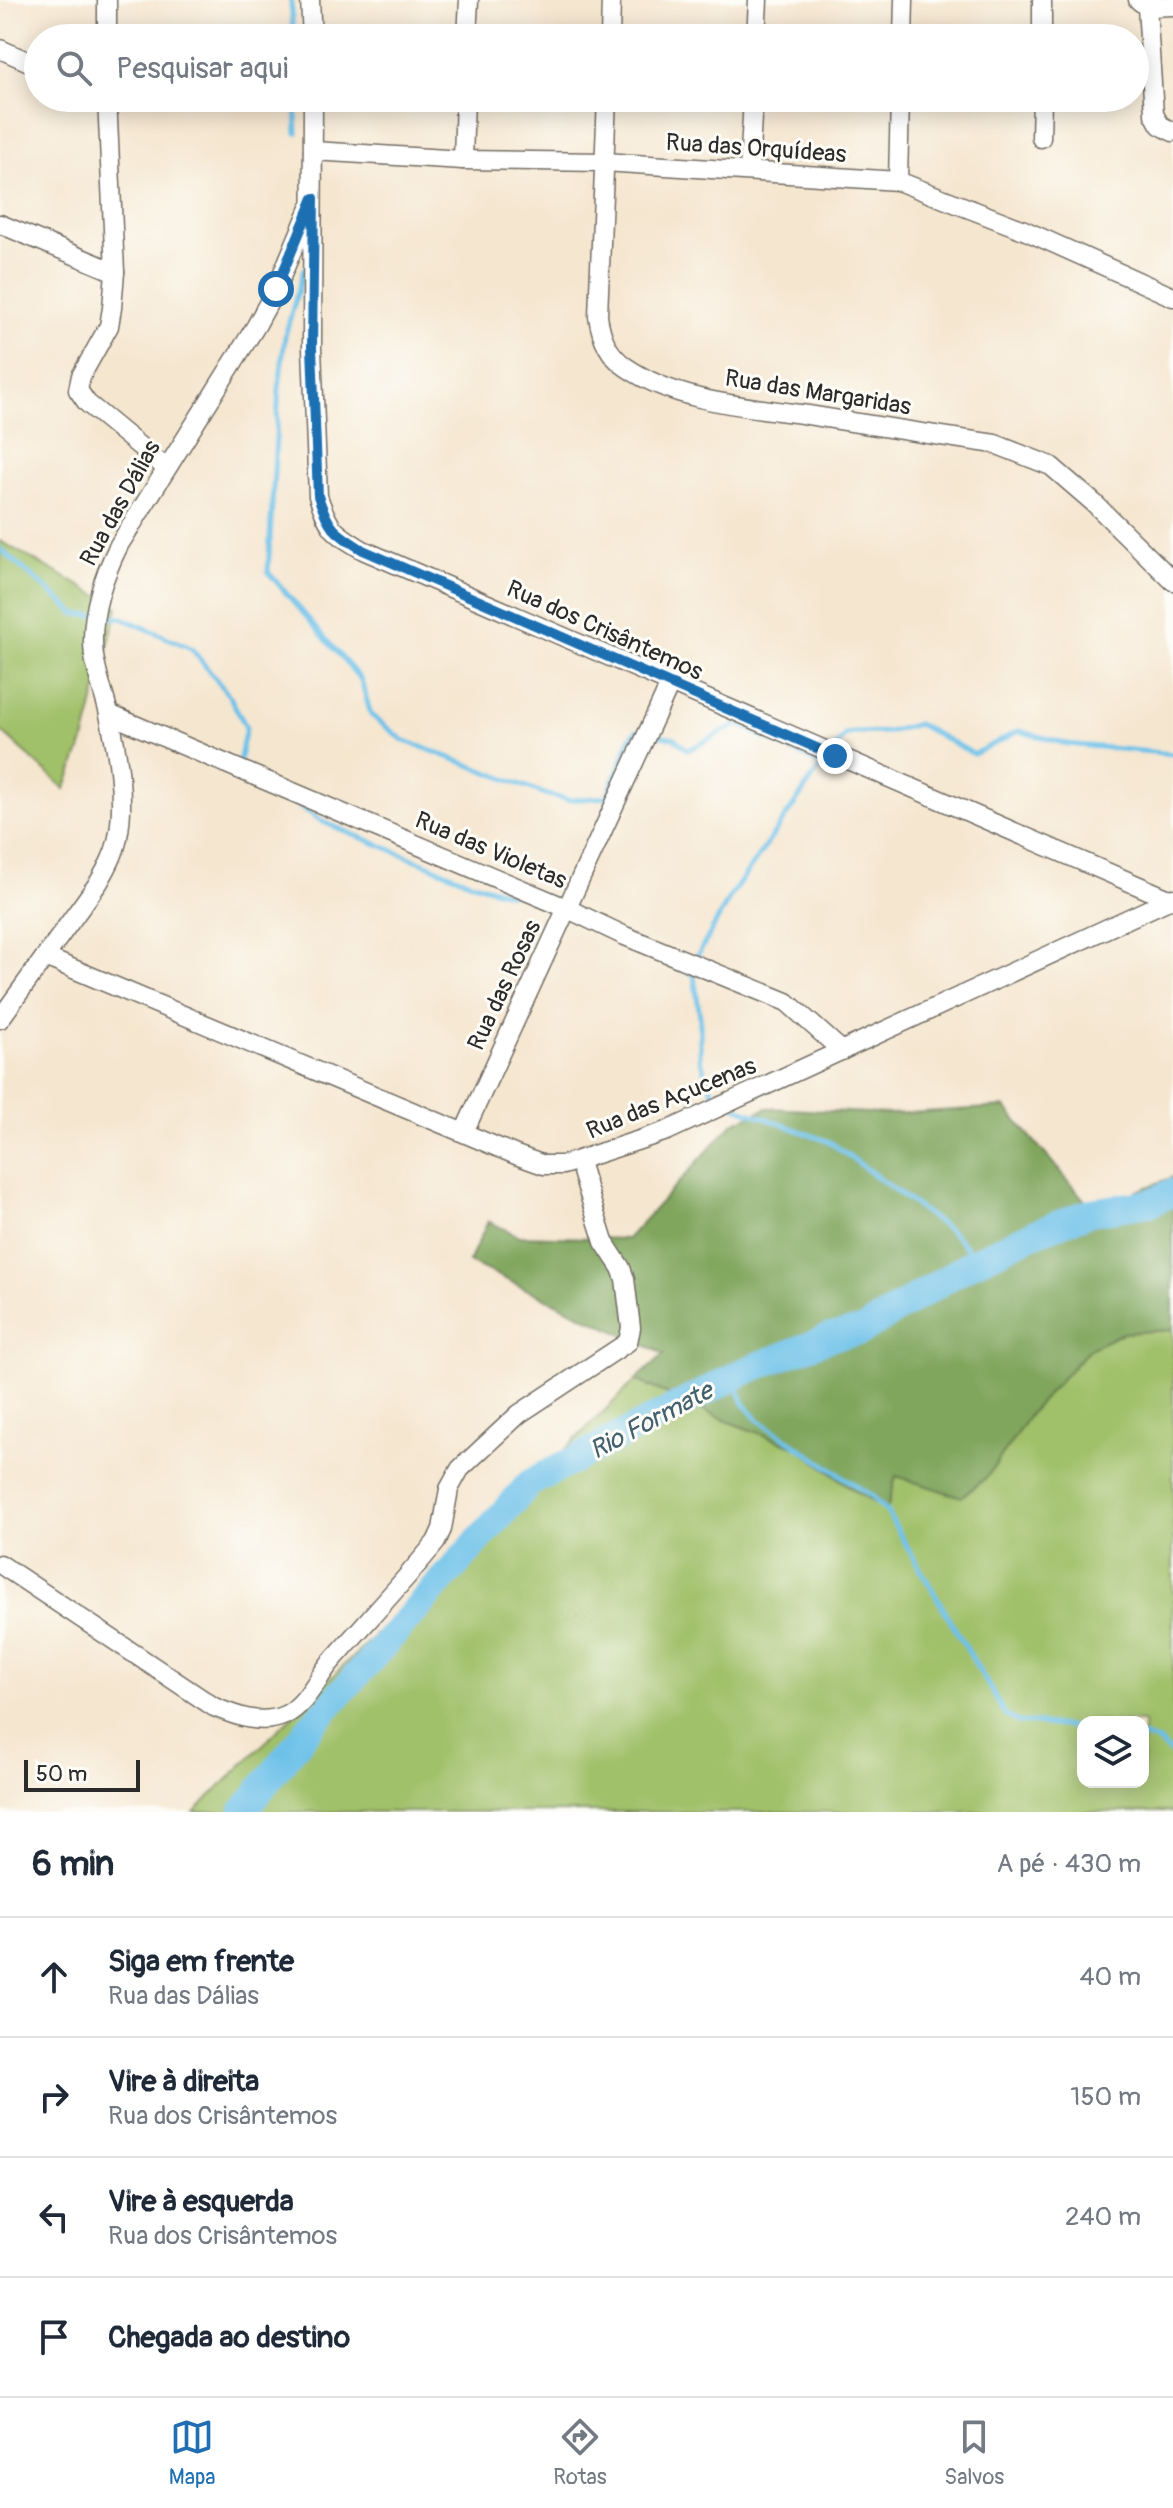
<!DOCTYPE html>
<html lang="pt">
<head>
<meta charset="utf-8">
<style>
	body { margin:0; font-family:Pangolin,sans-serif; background:#f6f6f7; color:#1f2937 }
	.controls { position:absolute; right:24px; bottom:24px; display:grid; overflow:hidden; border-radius:16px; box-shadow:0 4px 20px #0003 }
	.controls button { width:72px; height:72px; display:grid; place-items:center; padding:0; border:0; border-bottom:2px solid #e0e1e3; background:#fff; color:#1f2937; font:40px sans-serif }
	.scale { position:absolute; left:24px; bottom:20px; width:116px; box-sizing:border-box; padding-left:8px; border:4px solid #2b2b2b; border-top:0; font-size:22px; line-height:28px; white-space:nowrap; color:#2b2b2b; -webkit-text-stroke:6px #fdfcf7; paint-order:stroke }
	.stop { position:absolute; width:24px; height:24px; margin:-18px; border:6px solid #1f6fb2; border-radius:50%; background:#fff }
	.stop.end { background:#1f6fb2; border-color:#fff; box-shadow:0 2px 8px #0008 }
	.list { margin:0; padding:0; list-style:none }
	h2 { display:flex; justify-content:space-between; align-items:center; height:104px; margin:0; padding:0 32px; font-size:34px }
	h2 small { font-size:26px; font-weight:400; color:#747a83 }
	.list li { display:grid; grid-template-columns:52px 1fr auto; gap:24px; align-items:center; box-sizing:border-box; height:120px; padding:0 32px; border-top:2px solid #e0e1e3 }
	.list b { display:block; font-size:30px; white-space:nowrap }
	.list p { margin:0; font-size:26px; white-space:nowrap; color:#747a83 }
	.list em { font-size:26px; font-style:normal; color:#747a83 }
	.icon { flex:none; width:44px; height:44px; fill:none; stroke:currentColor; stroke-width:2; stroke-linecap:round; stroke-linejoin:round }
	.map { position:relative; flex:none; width:1173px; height:1812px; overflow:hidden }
	.search { position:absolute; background:#fff; box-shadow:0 4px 20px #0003; left:24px; right:24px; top:24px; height:88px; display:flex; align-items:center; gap:20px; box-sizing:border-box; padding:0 28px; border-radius:44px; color:#747a83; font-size:30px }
	.sheet { height:584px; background:#fff }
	nav { display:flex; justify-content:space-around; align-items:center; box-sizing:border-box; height:112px; border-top:2px solid #e0e1e3; background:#fff; font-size:22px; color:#747a83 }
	nav a { display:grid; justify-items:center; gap:4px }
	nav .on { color:#1f6fb2 }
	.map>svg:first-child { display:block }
	.green { fill:#a0c069; stroke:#66764a; stroke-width:2; fill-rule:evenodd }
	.forest { fill:#80a65d; stroke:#566844; stroke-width:2 }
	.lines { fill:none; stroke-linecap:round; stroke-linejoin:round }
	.stream { stroke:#6dc1e9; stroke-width:5 }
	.river { stroke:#6dc1e9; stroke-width:28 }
	.minor-casing { stroke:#726c64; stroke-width:21 }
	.minor { stroke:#fff; stroke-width:18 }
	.route { stroke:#1f6fb2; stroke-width:10 }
	.labels { text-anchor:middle; stroke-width:6; stroke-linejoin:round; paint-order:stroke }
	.street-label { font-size:24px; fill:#2b2b2b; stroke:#fdfcf7 }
	.water-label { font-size:26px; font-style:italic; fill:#42606e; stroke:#fdfcf7 }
</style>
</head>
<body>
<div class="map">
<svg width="1173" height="1812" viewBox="0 0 1173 1812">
	<rect width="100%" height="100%" fill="#fdfcf7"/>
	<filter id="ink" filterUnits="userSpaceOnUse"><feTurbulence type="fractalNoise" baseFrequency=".0125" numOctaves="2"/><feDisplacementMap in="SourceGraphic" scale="16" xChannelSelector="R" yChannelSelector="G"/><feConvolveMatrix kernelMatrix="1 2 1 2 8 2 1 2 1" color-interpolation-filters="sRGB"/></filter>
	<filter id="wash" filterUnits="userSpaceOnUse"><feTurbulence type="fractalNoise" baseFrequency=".006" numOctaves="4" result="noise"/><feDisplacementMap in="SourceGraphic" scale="32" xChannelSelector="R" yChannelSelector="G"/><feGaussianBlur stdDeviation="1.8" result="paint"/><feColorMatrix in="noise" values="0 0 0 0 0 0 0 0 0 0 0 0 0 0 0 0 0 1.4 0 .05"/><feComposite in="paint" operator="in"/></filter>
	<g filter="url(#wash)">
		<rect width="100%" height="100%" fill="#f5e6cf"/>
		<g class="green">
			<path d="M0 541 118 607 84 741 65 789 0 730Z"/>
			<path d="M1154 1330H1173V1812H194L636 1380 732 1423 797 1447 857 1492 887 1509 895 1476 987 1477 1032 1411 1089 1349 1123 1333ZM1083 1722H1143V1782H1083Z"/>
		</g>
		<path class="forest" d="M1005 1107 1092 1209 1173 1177V1330L1123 1333 1089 1349 1032 1411 987 1477 961 1497 896 1476 887 1509 857 1492 797 1447 732 1423 636 1380 664 1354 469 1262 488 1221 519 1236 627 1239 733 1123 767 1108 890 1114Z"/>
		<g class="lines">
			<g class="stream">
				<path d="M291 0 293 38"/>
				<path d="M296 98 297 133"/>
				<path d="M304 269 285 336 279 389 268 572 361 680 371 715 403 740 548 795 569 800 607 797 631 737 636 731 644 732"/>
				<path d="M0 549 76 614 122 618 191 648 230 697 246 727 239 763"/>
				<path d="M653 734 674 738 688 750 732 727 739 725 821 765"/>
				<path d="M835 748 845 735 852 733 888 732 918 724 974 754 1019 731 1067 744 1173 754"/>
				<path d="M289 799 323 822 470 882 510 894"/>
				<path d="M673 965 694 975"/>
				<path d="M719 1100 715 1098 700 1059V1017L694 975 697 957 730 897 828 756"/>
				<path d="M735 1107 830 1142 954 1234 978 1260"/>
				<path d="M732 1377 745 1405 757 1419 873 1497 887 1512 1006 1716 1019 1722 1083 1728"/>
				<path d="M1143 1736 1158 1742 1173 1755"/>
			</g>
			<path class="river" d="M243 1812 310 1727 530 1483 743 1372 831 1337 862 1331 970 1264 1035 1233 1091 1212 1150 1203 1173 1192"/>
		</g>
	</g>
	<g filter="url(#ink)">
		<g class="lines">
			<g class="minor-casing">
				<g id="minor">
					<path d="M107 0V38"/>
					<path d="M310 0 312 38"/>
					<path d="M1138 0 1147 7 1173 6"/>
					<path d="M1147 7 1154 114 1160 125 1173 132"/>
					<path d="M467 38 469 0"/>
					<path d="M610 38 611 0"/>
					<path d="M756 38 758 0"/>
					<path d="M903 38 904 0"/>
					<path d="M1042 38V0"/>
					<path d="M0 49 38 66"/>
					<path d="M107 98 115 272 112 308 109 326 81 376 78 390 87 403 166 468"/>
					<path d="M313 98 312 348 318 496C329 529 333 532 363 550L1169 899"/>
					<path d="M607 98 598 316C601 337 608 355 626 367 678 403 747 406 808 415 870 425 933 435 995 444L1051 466 1094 503 1173 581"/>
					<path d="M1041 138 1042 98"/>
					<path d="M313 151 463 160 604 162 898 181 1024 230 1173 297"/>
					<path d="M463 160 465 98"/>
					<path d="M749 171 753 98"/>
					<path d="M898 181 900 98"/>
					<path d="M0 224 115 272"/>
					<path d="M109 714 566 908 625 936 787 1002 842 1051"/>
					<path d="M45 957 516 1155 544 1165H563L667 1131 1173 898"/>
					<path d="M0 1019 99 882C107 868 115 854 118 837 126 797 117 750 108 710 103 692 97 674 94 656 89 617 102 579 119 545L256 326 276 289 310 208"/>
					<path d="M464 1132 670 684"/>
					<path d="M0 1564 214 1707C236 1716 261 1726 285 1715 306 1705 316 1680 330 1663 365 1623 402 1584 436 1542L442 1529 449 1489 460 1469 519 1414 628 1342 631 1328 625 1279 621 1268 604 1242 579 1162"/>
				</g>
			</g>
			<use href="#minor" class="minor"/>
		</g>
	</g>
	<g class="lines" filter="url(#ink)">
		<path class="route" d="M276 289 314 198 312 348 318 496C329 529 334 532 363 550L835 756"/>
	</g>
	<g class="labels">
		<g class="street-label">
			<text transform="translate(756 148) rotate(4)" y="8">Rua das Orquídeas</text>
			<text transform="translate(818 392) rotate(9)" y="8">Rua das Margaridas</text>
			<text transform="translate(120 503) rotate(-61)" y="8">Rua das Dálias</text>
			<text transform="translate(605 630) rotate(24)" y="8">Rua dos Crisântemos</text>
			<text transform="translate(491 850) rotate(23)" y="8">Rua das Violetas</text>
			<text transform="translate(504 985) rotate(-65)" y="8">Rua das Rosas</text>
			<text transform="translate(671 1098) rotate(-22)" y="8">Rua das Açucenas</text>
		</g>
		<g class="water-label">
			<text transform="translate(651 1420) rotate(-28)" y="9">Rio Formate</text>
		</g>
	</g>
</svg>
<div class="controls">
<button><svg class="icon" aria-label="layers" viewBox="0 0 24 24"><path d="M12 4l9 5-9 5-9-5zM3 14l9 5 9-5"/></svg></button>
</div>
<div class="scale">50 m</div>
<div class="stop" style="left:276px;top:289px"></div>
<div class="stop end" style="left:835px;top:756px"></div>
<div class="search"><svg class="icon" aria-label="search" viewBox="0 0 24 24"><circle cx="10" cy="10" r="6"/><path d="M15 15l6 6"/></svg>Pesquisar aqui</div>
</div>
<section class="sheet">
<h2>6 min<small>A pé · 430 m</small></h2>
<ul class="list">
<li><svg class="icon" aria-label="ahead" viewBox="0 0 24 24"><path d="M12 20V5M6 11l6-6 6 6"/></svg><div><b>Siga em frente</b><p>Rua das Dálias</p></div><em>40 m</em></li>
<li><svg class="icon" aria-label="right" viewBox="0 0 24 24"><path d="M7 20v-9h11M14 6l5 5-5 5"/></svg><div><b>Vire à direita</b><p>Rua dos Crisântemos</p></div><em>150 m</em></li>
<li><svg class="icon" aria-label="left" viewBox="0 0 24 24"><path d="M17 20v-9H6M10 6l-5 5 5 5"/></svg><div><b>Vire à esquerda</b><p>Rua dos Crisântemos</p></div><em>240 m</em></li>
<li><svg class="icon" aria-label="arrive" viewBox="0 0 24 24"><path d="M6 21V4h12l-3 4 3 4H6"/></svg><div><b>Chegada ao destino</b></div></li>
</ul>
</section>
<nav>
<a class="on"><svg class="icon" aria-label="map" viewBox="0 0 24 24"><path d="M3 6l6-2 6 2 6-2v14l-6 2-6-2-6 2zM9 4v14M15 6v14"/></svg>Mapa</a>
<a><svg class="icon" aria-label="directions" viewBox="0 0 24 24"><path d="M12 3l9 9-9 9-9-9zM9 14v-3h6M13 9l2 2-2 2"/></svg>Rotas</a>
<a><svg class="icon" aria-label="saved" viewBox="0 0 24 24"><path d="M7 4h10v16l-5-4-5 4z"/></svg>Salvos</a>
</nav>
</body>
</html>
